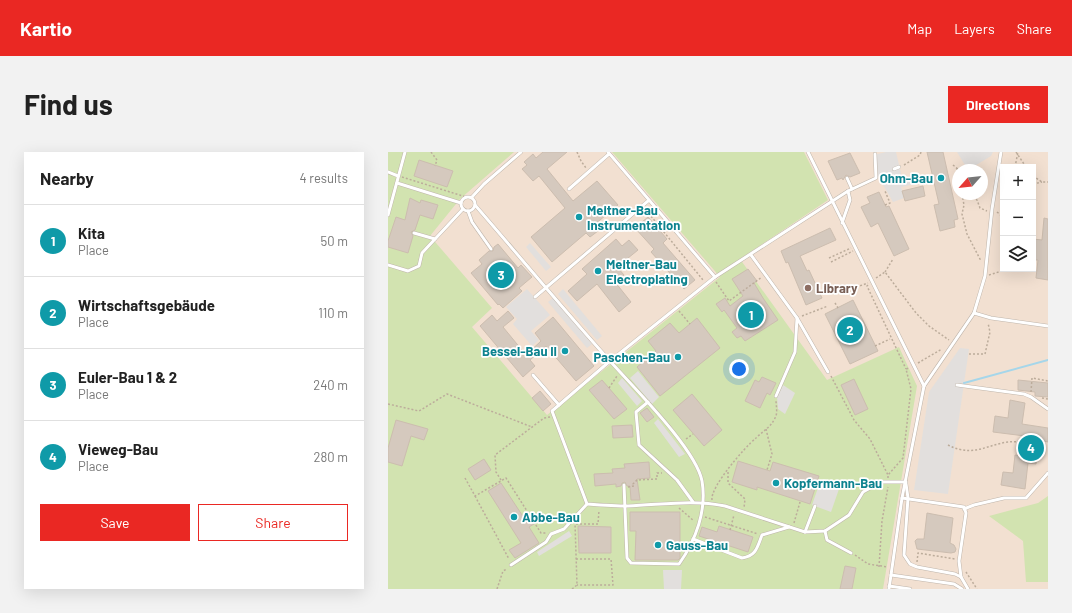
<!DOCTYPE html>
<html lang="en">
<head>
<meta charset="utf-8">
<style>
	body { margin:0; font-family:Barlow,sans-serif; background:#f2f2f2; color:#222 }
	.controls { position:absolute; right:12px; top:12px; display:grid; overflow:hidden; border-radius:0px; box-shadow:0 4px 16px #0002 }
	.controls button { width:36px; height:36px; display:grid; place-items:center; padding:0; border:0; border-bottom:1px solid #e0e0e0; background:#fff; color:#222; font:20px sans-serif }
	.compass { position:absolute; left:564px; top:12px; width:36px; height:36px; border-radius:50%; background:#fff; box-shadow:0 4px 16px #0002; rotate:243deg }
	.you { position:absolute; left:351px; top:217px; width:14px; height:14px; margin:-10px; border:3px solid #fff; border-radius:50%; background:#1a73e8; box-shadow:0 0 0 6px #1a73e833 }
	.badge { display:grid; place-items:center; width:26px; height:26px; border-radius:50%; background:#ea2823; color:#fff; font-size:13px; font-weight:700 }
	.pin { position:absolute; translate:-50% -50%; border:2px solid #fff; box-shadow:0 1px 4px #0006 }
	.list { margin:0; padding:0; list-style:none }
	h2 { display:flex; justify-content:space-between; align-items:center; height:52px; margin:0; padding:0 16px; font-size:17px }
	h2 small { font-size:13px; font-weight:400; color:#767676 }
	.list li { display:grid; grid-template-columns:26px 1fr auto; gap:12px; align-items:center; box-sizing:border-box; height:72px; padding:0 16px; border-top:1px solid #e0e0e0 }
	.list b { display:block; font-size:15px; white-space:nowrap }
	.list p { margin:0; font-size:13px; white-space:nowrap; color:#767676 }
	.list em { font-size:13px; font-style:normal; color:#767676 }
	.actions { display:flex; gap:8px; padding:12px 16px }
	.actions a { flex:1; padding:9px 0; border:1px solid #ea2823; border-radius:0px; text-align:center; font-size:14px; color:#ea2823 }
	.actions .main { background:#ea2823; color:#fff }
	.icon { flex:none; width:22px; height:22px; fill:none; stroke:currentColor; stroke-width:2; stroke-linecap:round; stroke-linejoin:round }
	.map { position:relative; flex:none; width:660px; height:437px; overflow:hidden; border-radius:0px }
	header { display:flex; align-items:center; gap:24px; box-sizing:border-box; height:56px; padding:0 20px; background:#ea2823; color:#fff }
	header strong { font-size:19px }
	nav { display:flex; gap:22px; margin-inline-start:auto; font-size:14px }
	.intro { display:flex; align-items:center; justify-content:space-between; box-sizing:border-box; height:96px; padding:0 24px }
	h1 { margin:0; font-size:28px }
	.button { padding:10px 18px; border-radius:0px; background:#ea2823; color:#fff; font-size:14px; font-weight:700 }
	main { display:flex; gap:24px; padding:0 24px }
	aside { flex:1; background:#fff; border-radius:0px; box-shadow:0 4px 16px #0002 }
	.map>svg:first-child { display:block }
	.commercial { fill:#f2e0d1; fill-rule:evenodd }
	.green { fill:#d2e3b0 }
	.parking { fill:#e2dfdd }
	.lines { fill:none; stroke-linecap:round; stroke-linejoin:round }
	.stream { stroke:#a5d6ea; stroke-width:2 }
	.building { fill:#d5c9be; stroke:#ccbdaf }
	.lane-casing { stroke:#bfb5ab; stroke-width:4 }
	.path { stroke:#bcac9b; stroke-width:1.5; stroke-dasharray:2 2; stroke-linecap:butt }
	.lane { stroke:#fff; stroke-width:3 }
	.culture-dot { fill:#0f9aa8; stroke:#fff; stroke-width:1.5 }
	.education-dot { fill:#8d6e63; stroke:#fff; stroke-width:1.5 }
	.labels { text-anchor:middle; stroke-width:3.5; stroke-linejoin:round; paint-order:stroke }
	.culture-label { font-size:13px; font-weight:bold; fill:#0d838f; stroke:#fff; text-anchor:start }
	.education-label { font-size:13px; font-weight:bold; fill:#785e54; stroke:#fff; text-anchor:start }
</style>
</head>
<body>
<header>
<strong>Kartio</strong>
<nav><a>Map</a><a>Layers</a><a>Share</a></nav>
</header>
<div class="intro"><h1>Find us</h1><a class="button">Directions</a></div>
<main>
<aside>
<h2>Nearby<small>4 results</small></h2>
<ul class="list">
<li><span class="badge" style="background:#0f9aa8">1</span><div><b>Kita</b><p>Place</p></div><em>50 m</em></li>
<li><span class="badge" style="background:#0f9aa8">2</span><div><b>Wirtschaftsgebäude</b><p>Place</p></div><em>110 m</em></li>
<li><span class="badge" style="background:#0f9aa8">3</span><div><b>Euler-Bau 1 &amp; 2</b><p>Place</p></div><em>240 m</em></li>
<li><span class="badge" style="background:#0f9aa8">4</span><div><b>Vieweg-Bau</b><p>Place</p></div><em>280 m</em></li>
</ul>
<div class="actions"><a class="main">Save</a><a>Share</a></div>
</aside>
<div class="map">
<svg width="660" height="437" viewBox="0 0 660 437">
	<rect width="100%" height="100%" fill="#f1ece5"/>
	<path class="commercial" d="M0 0H660V437H0ZM615 15H645V117H615ZM570 18H594V42H570Z"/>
	<g class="green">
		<path d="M0 0H126L72 47 42 84 104 156 84 175 159 263 332 125 224 0H416L440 48 352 107 439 228 511 195 529 234 495 437H0Z"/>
		<path d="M660 344V430H638L635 389 601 364 650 351Z"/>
	</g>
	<g class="parking">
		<path d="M498 0H508L515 30 531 27 532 31 513 35 516 46 505 50 490 24 486 3Z"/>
		<path d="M569 0H605L603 4 580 18Z"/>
		<path d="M142 91 163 115 158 119 138 95Z"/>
		<path d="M139 137 162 163 143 179 151 188 144 194 125 172 129 167 118 155Z"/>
		<path d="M175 137 214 184 209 188 170 142Z"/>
		<path d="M165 146 204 192 199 196 160 150Z"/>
		<path d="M572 196 581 197 560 342 526 338 541 240Z"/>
		<path d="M250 219 271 245 264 252 242 226Z"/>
		<path d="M234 226 254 249 249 254 230 231Z"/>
		<path d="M395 233 407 241 397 262 390 257 389 245Z"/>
		<path d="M270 267 297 302 291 305 266 271Z"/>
		<path d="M432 330 451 337 443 360 424 353Z"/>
		<path d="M181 379 184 384 151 404 149 400Z"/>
		<path d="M275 418H294L293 437H276Z"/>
	</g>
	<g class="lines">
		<path class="stream" d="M576 231 660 208"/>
	</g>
	<g class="building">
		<path d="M155 0H179L159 17 185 49 209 29 230 53 206 73 210 79 202 85 198 81 164 110 143 85 177 56 151 24 145 29 134 17 139 13 136 10 145 2 148 6Z"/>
		<path d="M539 0H555L570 67 566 68 567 75 552 79 546 53 551 52Z"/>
		<path d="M462 1 472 21 462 25 458 23 455 28 454 26 449 28 440 9Z"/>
		<path d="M31 8 65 19 59 35 26 24Z"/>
		<path d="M535 34 537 44 517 49 514 39Z"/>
		<path d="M491 40 498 55 501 54 521 97 506 104 490 71 483 75 473 55 482 51 479 45Z"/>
		<path d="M22 46 32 51 33 48 50 53 45 67 32 63 27 78 23 80 25 84 20 101 0 95V89L8 65 17 68Z"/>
		<path d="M260 65 279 87 275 91 307 128 296 137 263 100 266 97 247 76Z"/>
		<path d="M656 66 660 67V128L648 126 650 108H645V87L654 88Z"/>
		<path d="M442 76 448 88 412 104 419 119 421 118 434 146 418 153 400 110 398 111 393 99Z"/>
		<path d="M228 87 234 94 241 88 250 98 229 115 236 123 227 130 243 150 231 160 209 132 189 149 180 139 199 122 194 117Z"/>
		<path d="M110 92 130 116 133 113 144 125 131 136 134 139 115 156 111 152 110 153 83 121 94 112 91 108 101 99H105L106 95Z"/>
		<path d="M360 117 369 129 366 131 375 146 390 168 357 189 353 184 349 186 344 180 349 176 336 158 334 160 328 152 337 146 342 154 355 144 344 127Z"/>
		<path d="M465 148 490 199 462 212 437 162Z"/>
		<path d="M120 159 126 166 115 175 138 203 153 189 147 181 165 165 206 214 188 229 158 194 142 208 147 214 135 225 92 174 104 163 109 169Z"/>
		<path d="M309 166 332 196 272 244 249 215 268 199 260 189 282 171 291 181Z"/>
		<path d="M374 225 388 231 382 243 379 241 372 256 357 249 367 228 371 230Z"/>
		<path d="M466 227 480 257 467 263 453 233Z"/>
		<path d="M214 228 239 257 226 267 201 238Z"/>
		<path d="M630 228 660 231V245L647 244V240L630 238Z"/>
		<path d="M152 239 163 252 155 259 144 246Z"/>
		<path d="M304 242 334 278 316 294 285 258Z"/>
		<path d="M622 248 637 251 634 272 660 276V290L651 288 648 312 640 311 637 337 613 333 615 320 625 321 627 303 635 304 637 284 605 280 607 264 620 266Z"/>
		<path d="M259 256 266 265 259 270 252 261Z"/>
		<path d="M8 268 40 277 36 288 23 284 14 314 0 310V296Z"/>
		<path d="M244 273 245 285 225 286 224 274Z"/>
		<path d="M96 307 103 318 87 328 80 317Z"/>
		<path d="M350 309 382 319 385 310 431 324 422 352 369 335V338L344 330Z"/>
		<path d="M261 310 262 326 249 327 252 348H243L242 334H239L237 330 234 331 233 334 228 335V332L207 334 206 322 225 321 224 317 237 316 236 312Z"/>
		<path d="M113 331 138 369 152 360 156 366 141 375 151 391 127 406 121 398 133 391 100 339Z"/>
		<path d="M242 360H292V406L290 408H247L248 379H242Z"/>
		<path d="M539 361 565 366 562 391 566 393 568 397 567 400 563 401 529 397 527 389 529 387H536Z"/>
		<path d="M190 374 223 375V401H191Z"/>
		<path d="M331 374 365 385 360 400 311 384 314 375 329 380Z"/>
		<path d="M457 414 468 416 464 437H452Z"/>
	</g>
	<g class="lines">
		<g class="lane-casing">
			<g id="lane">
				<path d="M220 0 327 125"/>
				<path d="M420 0 536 234"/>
				<path d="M487 2 488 26 460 39 327 125 222 209 164 259 199 352C213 353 227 354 240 354 273 353 304 347 337 354L417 380 437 379 461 363 475 340 493 330H518"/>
				<path d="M506 17 511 15"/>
				<path d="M0 20 10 24"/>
				<path d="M459 26 464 37"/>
				<path d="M9 31 73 51"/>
				<path d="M181 37 221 2"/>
				<circle cx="80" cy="52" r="7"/>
				<path d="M84 45 96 32 133 0"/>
				<path d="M87 53C132 105 176 158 222 209 245 235 308 297 314 329 319 358 308 388 291 412L243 411 239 406 236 333"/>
				<path d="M80 59 84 70 103 97"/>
				<path d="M0 63 17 0"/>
				<path d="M454 71 462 48 460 39"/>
				<path d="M26 81 47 87"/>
				<path d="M363 103 409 166 407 200 388 244"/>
				<path d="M0 113 20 119 31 114 34 101 75 57"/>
				<path d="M147 145 260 49"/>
				<path d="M586 161 603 166 660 174"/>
				<path d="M409 166 440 220"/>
				<path d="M145 223 171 253"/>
				<path d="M569 233 636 242 643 245 660 257"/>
				<path d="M260 250 248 260 251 293 289 328 305 350"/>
				<path d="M518 332 520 346 516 403 522 412 529 415 567 422 573 425"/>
				<path d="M514 346 576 355 578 361 571 409 573 425 580 437"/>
				<path d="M576 357 586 353 616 346H638L660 321"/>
				<path d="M437 379 439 388 463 401"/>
				<path d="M417 380 427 354"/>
				<path d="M305 387 354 406C368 404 369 396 374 383L401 375"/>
				<path d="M123 413 158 390 163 382 176 377 199 352"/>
				<path d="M503 423 566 432 574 437"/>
				<path d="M501 434 522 437"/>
				<path d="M501 437 514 346 536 234 586 161 597 124 604 57 613 0"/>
			</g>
		</g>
		<g class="path">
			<path d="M43 0 49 8 47 14"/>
			<path d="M189 0 193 9 198 16"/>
			<path d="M628 0 638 15"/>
			<path d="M516 13 532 3 533 0"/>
			<path d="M565 13 571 18"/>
			<path d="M627 15 630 0"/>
			<path d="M569 16 570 22"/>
			<path d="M645 24 654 30H660"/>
			<path d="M14 25 78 45"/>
			<path d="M645 32 654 30"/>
			<path d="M574 42 576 53 574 62 579 82 593 109"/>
			<path d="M582 42 589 48 592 56 599 59"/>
			<path d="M497 53 502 51 497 39"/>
			<path d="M258 58 315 128"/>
			<path d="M609 60 615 65"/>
			<path d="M441 106 463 96"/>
			<path d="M443 110 465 99"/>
			<path d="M497 120 505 107"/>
			<path d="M601 123 620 117"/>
			<path d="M488 126 497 120 528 161 541 174 561 188"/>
			<path d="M328 130 341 149 374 125"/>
			<path d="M480 133 479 134 518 217"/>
			<path d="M457 139 480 131"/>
			<path d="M447 151 450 156"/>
			<path d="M291 159 302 172"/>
			<path d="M414 164 440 154"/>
			<path d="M487 194 502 187"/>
			<path d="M581 202H597L602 180 600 171"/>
			<path d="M530 211 554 197"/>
			<path d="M443 224 466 268 482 287 500 323"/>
			<path d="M221 236 229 224"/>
			<path d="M643 240 644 226 660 229"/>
			<path d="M654 246 660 247"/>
			<path d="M0 252 31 259 59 242 144 275"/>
			<path d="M378 277 384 302 379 318"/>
			<path d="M298 287 305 282"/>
			<path d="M560 293C589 308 605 287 630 290"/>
			<path d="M340 320V331L357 347 356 356"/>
			<path d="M77 326 87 344 118 326 153 381H158"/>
			<path d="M500 326V323L515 306 523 237 518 217 521 216"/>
			<path d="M113 328 108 320 107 303 156 266 162 265"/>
			<path d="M240 335 246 334 245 332 249 328 269 327V321H274"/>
			<path d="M87 344 121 407"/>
			<path d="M324 348C322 335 357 295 368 286 375 279 383 275 387 266 390 262 388 253 388 248"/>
			<path d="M291 356 306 369"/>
			<path d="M317 365 370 382"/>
			<path d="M406 371 412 350"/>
			<path d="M188 372H210L211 358"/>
			<path d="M342 378 346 363"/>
			<path d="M467 403 480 412 500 415"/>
			<path d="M188 407H223L225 433H189"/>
			<path d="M529 410 530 401 567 407"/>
			<path d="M491 415 494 369 500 335"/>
			<path d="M578 420 589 437"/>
			<path d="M109 437 115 419 119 417"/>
			<path d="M184 437 189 433 187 371"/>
		</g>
		<use href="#lane" class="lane"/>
	</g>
	<g class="culture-dot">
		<circle cx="553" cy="26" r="4"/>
		<circle cx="191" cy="65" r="4"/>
		<circle cx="210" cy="119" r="4"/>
		<circle cx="177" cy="199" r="4"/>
		<circle cx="290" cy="205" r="4"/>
		<circle cx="388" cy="331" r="4"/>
		<circle cx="126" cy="365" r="4"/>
		<circle cx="270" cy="393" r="4"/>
	</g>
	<circle class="education-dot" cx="420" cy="136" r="4"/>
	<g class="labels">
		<g class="culture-label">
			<text x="545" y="31" text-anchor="end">Ohm-Bau</text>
			<text x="199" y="63">Meitner-Bau<tspan x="199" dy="15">Instrumentation</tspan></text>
			<text x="218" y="117">Meitner-Bau<tspan x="218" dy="15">Electroplating</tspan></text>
			<text x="169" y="204" text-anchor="end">Bessel-Bau II</text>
			<text x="282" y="210" text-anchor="end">Paschen-Bau</text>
			<text x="396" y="336">Kopfermann-Bau</text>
			<text x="134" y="370">Abbe-Bau</text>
			<text x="278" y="398">Gauss-Bau</text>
		</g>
		<g class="education-label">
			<text x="428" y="141">Library</text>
		</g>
	</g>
</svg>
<div class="controls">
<button>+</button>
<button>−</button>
<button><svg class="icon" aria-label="layers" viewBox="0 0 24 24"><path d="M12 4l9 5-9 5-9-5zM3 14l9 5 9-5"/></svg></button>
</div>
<svg class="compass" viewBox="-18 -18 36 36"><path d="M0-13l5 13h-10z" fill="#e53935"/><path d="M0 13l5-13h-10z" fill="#767676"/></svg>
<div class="you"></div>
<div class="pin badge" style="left:363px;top:163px;background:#0f9aa8">1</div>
<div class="pin badge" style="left:462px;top:178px;background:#0f9aa8">2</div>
<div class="pin badge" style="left:113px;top:123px;background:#0f9aa8">3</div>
<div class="pin badge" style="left:643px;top:296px;background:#0f9aa8">4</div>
</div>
</main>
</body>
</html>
